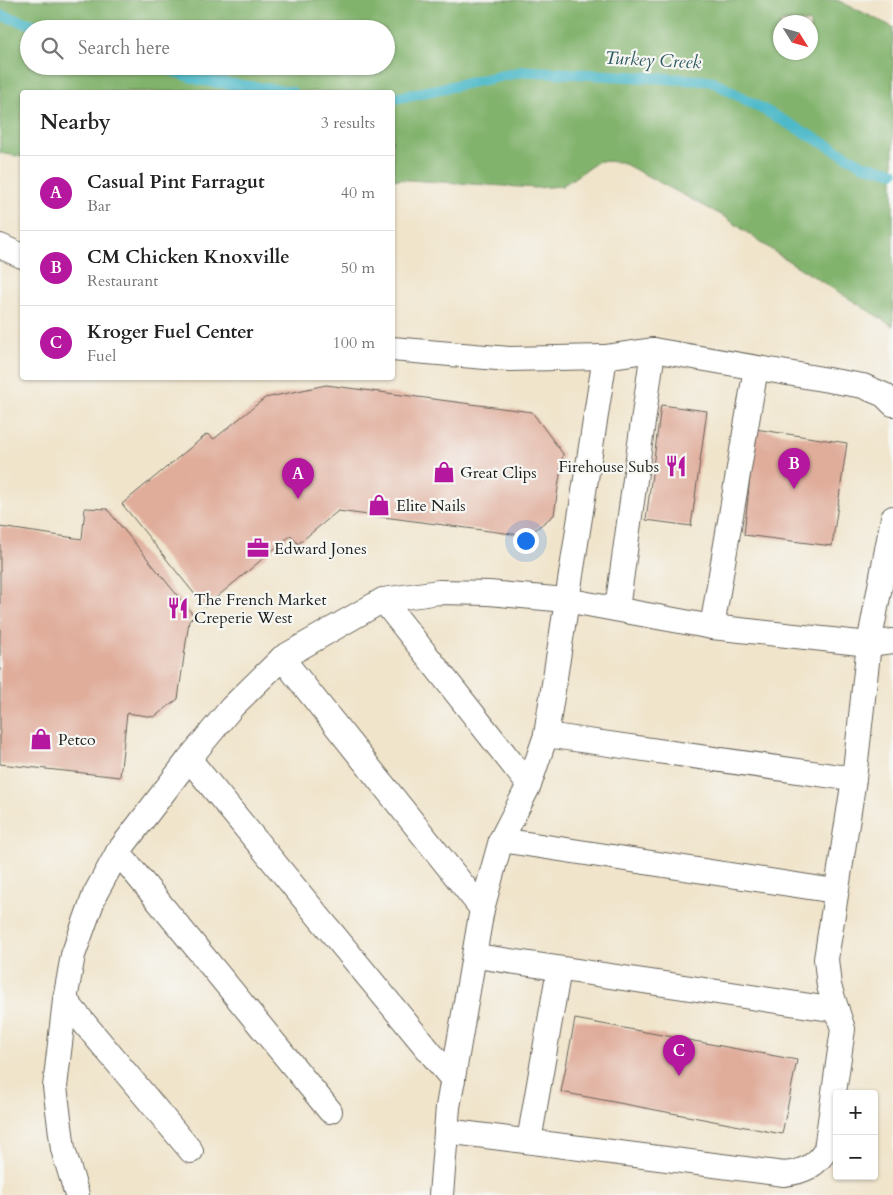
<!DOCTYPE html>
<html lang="en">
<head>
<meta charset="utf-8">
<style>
	body { margin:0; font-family:Cardo,serif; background:#f2f2f2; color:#222 }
	.controls { position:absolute; right:15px; bottom:15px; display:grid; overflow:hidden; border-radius:5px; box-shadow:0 1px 4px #0004 }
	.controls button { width:45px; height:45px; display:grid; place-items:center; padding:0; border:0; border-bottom:1px solid #e0e0e0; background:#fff; color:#222; font:25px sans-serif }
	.compass { position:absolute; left:773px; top:15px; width:45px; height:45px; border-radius:50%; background:#fff; box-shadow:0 1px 4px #0004; rotate:127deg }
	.you { position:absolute; left:525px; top:540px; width:18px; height:18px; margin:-12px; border:4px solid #fff; border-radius:50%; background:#1a73e8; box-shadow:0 0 0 8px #1a73e833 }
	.badge { display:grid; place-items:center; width:32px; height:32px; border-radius:50%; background:#b5179e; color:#fff; font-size:16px; font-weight:700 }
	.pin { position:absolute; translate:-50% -41px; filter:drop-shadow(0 1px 2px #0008) }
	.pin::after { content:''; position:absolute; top:26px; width:18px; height:15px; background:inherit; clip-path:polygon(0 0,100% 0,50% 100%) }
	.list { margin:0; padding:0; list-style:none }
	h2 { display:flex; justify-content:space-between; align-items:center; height:65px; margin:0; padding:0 20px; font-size:21px }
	h2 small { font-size:16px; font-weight:400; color:#767676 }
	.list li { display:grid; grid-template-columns:32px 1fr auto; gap:15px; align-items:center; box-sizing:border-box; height:75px; padding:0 20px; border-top:1px solid #e0e0e0 }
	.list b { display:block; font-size:19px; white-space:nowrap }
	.list p { margin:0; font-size:16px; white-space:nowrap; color:#767676 }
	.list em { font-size:16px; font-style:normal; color:#767676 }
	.icon { flex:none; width:28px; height:28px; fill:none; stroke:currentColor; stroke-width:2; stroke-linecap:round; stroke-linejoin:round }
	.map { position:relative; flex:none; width:893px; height:1195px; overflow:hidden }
	.search { position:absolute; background:#fff; box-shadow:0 1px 4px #0004; left:20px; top:20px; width:375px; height:55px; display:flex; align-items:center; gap:12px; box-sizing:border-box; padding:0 18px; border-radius:28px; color:#767676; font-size:19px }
	.panel { position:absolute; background:#fff; box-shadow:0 1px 4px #0004; left:20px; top:90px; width:375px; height:290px; border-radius:5px }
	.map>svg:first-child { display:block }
	.forest { fill:#82b36d; stroke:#4f6844; fill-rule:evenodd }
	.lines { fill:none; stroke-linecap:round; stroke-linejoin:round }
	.stream { stroke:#4db9c9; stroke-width:11 }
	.building { fill:#e0ad9b }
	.lane-casing { stroke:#666259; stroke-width:26 }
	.lane { stroke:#fff; stroke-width:24 }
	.labels { text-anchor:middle; stroke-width:4.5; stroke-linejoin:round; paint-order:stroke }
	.poi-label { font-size:16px; fill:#1c1c1c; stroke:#f6f6f2; text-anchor:start }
	.water-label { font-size:18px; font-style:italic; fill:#305b61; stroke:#f6f6f2 }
</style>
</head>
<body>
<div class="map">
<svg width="893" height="1195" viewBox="0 0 893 1195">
	<rect width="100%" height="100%" fill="#f6f6f2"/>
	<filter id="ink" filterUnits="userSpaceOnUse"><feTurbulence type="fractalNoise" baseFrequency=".02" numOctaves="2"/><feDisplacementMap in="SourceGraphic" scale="10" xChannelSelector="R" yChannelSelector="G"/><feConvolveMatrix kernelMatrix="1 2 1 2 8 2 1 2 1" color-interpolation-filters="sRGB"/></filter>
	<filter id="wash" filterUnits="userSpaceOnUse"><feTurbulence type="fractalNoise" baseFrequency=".0096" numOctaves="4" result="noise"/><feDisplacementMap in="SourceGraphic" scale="20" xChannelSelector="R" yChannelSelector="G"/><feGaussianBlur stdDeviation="1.12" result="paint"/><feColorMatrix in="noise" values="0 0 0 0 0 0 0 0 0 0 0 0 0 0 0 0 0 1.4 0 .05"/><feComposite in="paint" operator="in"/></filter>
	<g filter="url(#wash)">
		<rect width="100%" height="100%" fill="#f0e4cb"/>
		<path class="forest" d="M0 0H837L893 27V326L779 255 725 217 621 162 599 161 562 186 536 188 393 179 392 92H22V157L0 153ZM780 22H810V52H780ZM29 29H386V66H29Z"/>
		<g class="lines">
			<g class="stream">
				<path d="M0 15 48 29"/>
				<path d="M159 66 200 80 292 92"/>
				<path d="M392 99 525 71 712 81 863 165 893 172"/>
			</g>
		</g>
		<g id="blocks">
			<g class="building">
				<path d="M326 385 532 412 563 454 554 515 527 536 338 511 298 544 291 535 205 607 122 504 207 434 214 439 265 398Z"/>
				<path d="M661 405 707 411 691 526 646 520Z"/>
				<path d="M755 429 847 443 832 546 744 535Z"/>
				<path d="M85 508 107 509 194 616 189 621 178 699 154 717 127 713 120 777 0 764V527L82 539Z"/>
				<path d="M575 1019 797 1060 782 1134 561 1092Z"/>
			</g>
		</g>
	</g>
	<g filter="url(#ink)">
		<use href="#blocks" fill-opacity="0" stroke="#666259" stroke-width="1"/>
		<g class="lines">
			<g class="lane-casing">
				<g id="lane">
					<path d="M0 246 22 256"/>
					<path d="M392 349 509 359 605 357 653 350 863 386 884 395 893 404"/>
					<path d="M383 600 529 785"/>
					<path d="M617 609 653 350"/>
					<path d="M712 627 756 368"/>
					<path d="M282 658 482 909"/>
					<path d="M546 735 854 779"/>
					<path d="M189 759 453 1080"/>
					<path d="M501 840 835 891"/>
					<path d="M118 852 330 1111"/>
					<path d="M476 956 837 1010"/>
					<path d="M65 1000 191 1151"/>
					<path d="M446 1131 784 1174C803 1172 817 1166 826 1149L843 1029 829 986 826 959 854 779 869 644 893 518"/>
					<path d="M529 1141 559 969"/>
					<path d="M77 1195 63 1149 55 1087 65 1000 73 955 95 894 118 852 189 759 232 707 282 658 383 600 439 592 489 593 566 600 712 627 869 644 893 641"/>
					<path d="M441 1195 448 1107 482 909 501 840 529 785 546 735 605 357"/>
				</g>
			</g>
			<use href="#lane" class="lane"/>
		</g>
	</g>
	<defs>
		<g id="restaurant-bare" transform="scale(1.725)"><path d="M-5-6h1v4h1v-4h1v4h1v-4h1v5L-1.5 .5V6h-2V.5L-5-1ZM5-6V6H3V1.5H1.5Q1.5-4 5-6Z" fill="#b5179e" stroke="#f6f6f2" stroke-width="2.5" paint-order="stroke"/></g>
		<g id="shop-bare" transform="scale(1.725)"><path d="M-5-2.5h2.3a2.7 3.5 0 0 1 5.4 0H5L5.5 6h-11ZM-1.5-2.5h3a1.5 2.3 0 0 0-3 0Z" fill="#b5179e" stroke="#f6f6f2" stroke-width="2.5" paint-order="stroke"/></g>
		<g id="office-bare" transform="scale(1.725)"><path d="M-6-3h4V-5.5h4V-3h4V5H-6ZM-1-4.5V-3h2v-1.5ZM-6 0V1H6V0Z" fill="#b5179e" stroke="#f6f6f2" stroke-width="2.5" paint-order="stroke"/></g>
	</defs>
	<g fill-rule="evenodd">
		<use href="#restaurant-bare" x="676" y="466"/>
		<use href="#shop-bare" x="444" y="472"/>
		<use href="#shop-bare" x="379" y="505"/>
		<use href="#office-bare" x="258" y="548"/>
		<use href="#restaurant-bare" x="178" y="608"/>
		<use href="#shop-bare" x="41" y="739"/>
	</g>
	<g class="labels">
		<g class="poi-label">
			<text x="659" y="472" text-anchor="end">Firehouse Subs</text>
			<text x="460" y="478">Great Clips</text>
			<text x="396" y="511">Elite Nails</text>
			<text x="274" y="554">Edward Jones</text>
			<text x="194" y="605">The French Market<tspan x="194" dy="18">Creperie West</tspan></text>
			<text x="58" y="745">Petco</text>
		</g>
		<g class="water-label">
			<text transform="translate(653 60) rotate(3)" y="6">Turkey Creek</text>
		</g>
	</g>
</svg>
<div class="controls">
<button>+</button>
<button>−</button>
</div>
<svg class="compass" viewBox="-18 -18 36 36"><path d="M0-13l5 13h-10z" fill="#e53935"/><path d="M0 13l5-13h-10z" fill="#767676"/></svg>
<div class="you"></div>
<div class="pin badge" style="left:298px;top:499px">A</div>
<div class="pin badge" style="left:794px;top:489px">B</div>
<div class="pin badge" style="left:679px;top:1076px">C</div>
<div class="search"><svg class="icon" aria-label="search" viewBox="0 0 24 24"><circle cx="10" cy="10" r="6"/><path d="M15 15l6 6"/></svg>Search here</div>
<section class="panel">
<h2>Nearby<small>3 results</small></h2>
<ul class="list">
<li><span class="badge">A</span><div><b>Casual Pint Farragut</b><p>Bar</p></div><em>40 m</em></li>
<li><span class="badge">B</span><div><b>CM Chicken Knoxville</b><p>Restaurant</p></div><em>50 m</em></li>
<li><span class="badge">C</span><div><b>Kroger Fuel Center</b><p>Fuel</p></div><em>100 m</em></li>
</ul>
</section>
</div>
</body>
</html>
